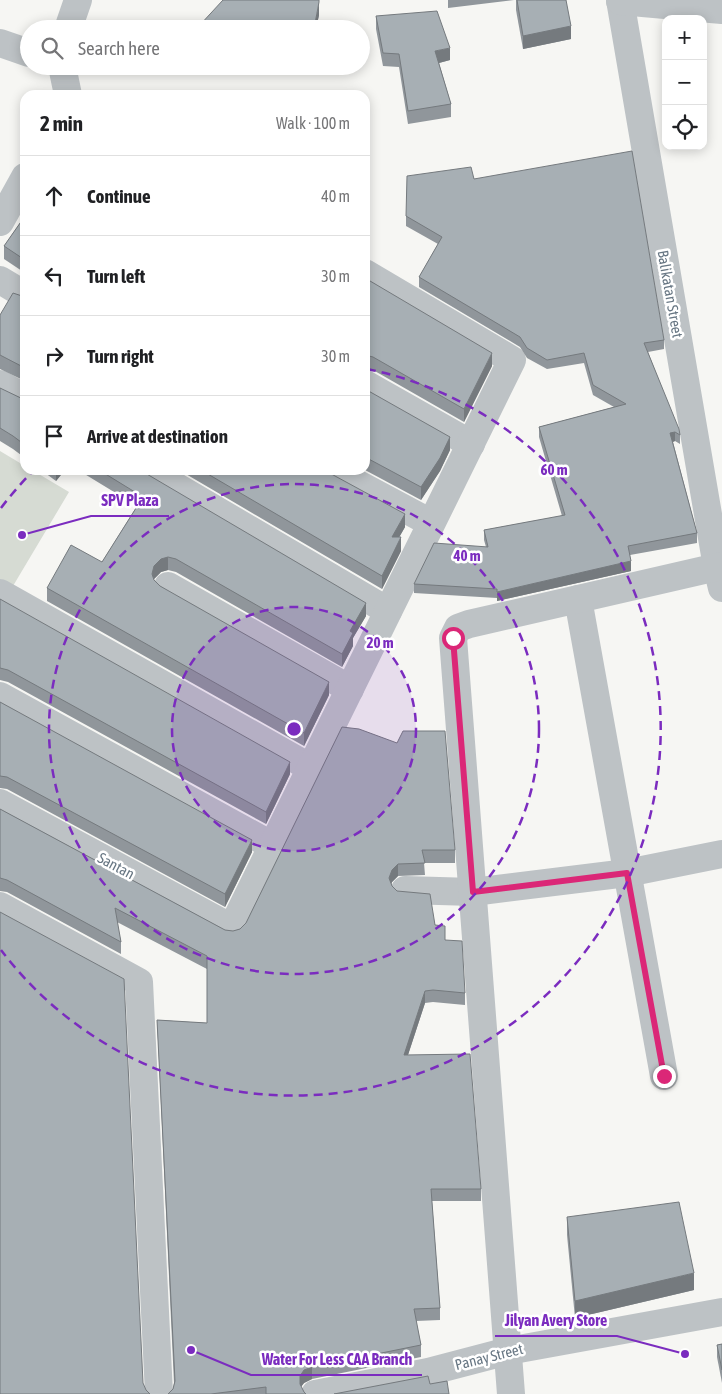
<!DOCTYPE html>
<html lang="en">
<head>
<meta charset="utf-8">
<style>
	body { margin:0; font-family:"Asap Condensed",sans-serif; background:#f6f6f6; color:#202124 }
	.controls { position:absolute; right:15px; top:15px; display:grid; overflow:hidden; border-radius:10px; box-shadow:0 2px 12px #0003 }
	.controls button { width:45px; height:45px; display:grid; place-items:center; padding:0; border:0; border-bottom:1px solid #e0e0e0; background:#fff; color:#202124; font:25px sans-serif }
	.stop { position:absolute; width:15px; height:15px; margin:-11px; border:4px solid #db2777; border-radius:50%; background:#fff }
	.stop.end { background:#db2777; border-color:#fff; box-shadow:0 1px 5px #0008 }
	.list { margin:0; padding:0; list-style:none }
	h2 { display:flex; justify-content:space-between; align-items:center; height:65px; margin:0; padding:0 20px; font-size:21px }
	h2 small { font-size:16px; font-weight:400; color:#757577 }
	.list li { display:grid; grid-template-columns:32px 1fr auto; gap:15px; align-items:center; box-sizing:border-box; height:80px; padding:0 20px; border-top:1px solid #e0e0e0 }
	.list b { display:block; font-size:19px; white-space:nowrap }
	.list em { font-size:16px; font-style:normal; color:#757577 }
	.icon { flex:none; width:28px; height:28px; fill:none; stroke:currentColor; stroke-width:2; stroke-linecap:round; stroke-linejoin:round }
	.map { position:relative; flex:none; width:722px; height:1394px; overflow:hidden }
	.search { position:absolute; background:#fff; box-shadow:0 2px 12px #0003; left:20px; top:20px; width:350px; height:55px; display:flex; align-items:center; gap:12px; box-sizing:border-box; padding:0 18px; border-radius:28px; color:#757577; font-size:19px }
	.panel { position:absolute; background:#fff; box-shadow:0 2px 12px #0003; left:20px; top:90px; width:350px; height:385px; border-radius:15px }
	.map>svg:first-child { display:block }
	.green { fill:#d6dbd3 }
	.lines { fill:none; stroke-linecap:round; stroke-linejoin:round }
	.minor { stroke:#bdc2c5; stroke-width:28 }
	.wall { fill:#90969b }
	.shaded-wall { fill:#757a7e }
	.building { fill:#a7afb4; stroke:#757a7e }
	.route { stroke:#db2777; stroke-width:6 }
	.ring { fill:none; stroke:#7b2cbf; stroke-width:2.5; stroke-dasharray:9 6 }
	.labels { text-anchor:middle; stroke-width:5; stroke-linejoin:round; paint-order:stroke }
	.street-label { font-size:15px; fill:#677683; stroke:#fff }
	.centre { fill:#7b2cbf; stroke:#fff; stroke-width:2.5 }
	.ring-label { font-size:15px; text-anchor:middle; font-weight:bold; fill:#7b2cbf; stroke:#fff; stroke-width:5; stroke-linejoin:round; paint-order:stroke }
	.leader { fill:none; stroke:#7b2cbf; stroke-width:2 }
	.callout-dot { fill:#7b2cbf; stroke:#fff; stroke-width:2 }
	.callout-label { font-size:16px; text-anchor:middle; font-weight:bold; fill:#7b2cbf; stroke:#fff; stroke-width:5; stroke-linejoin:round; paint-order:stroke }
</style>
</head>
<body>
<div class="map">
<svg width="722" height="1394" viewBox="0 0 722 1394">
	<rect width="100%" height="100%" fill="#f6f6f3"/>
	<path class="green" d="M0 451 25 466V470H32L69 492 13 586 0 579Z"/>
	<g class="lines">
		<g class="minor">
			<path d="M620 0 717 567 722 588"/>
			<path d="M620 1 722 10"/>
			<path d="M68 29 78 0"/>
			<path d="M0 43 29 53"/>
			<path d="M62 66 68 95"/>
			<path d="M0 222 25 177"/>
			<path d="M0 280 25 295"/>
			<path d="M0 384 25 398"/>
			<path d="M365 384 471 444"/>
			<path d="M148 470 388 611"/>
			<path d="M332 470 431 523"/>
			<path d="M168 586 350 689"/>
			<path d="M0 593 311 768"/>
			<path d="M578 599 664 1076"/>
			<path d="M0 696 273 846"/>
			<path d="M0 803 232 928 512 360 365 273"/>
			<path d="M405 890 473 892 627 873 722 854"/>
			<path d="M0 906 139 982 159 1394"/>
			<path d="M315 1394 428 1372 508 1351 722 1312"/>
			<path d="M511 1394 453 638 458 628 469 624 722 566"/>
		</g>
	</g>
	<g class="wall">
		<path d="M448 0H514L448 8Z"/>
		<path d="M516 0H566L571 39 523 49 516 10Z"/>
		<path d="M319 15 316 29H199V26Z"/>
		<path d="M376 16 450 60 439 63 451 104V117L408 124 399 67 383 66 376 29Z"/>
		<path d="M474 179 664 340V349L648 352 680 435V444L675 441 673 442 697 533V543L630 555 631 571 497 601V598L414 593V584L486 547 484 540V530L562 516 539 437V427L614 407 593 395 584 363 547 369 527 358 520 347 419 287V277L438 244 406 226V216Z"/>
		<path d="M25 216V273L4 259V246Z"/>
		<path d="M365 278 492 366 464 422 373 370 365 369Z"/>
		<path d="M25 297V381L0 369V315Z"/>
		<path d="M0 388 25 400V458L13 449 0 441Z"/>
		<path d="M365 389 450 450 440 471 421 500 365 470Z"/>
		<path d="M41 470H65L56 481Z"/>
		<path d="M78 470H140L366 616 353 638V646L342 667 176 572 168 570 161 572 154 579V580L160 586 329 695 304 746 47 601V588L102 562 137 506Z"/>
		<path d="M179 470H324L405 527 399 537 401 551 382 589Z"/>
		<path d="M0 599 290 774 266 824 8 682 0 680Z"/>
		<path d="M0 702 252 852 225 907 7 789 0 788Z"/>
		<path d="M342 727 455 850V863H424L425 875 398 876 392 882 391 884 392 886 397 891 435 925 445 940 465 993V1005L433 1002 425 1003 408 1055 481 1189V1201H432L440 1308V1320L416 1321 421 1345V1357L312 1379 304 1383 301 1387 304 1392 306 1394H168L173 1389 174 1383 157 1020 207 1023V969L117 922 121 942V954L7 892 0 891V809L225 930 233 931 240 929 246 923Z"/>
		<path d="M567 1217 694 1290 575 1318 567 1235Z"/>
		<path d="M722 1344V1383L717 1357V1345Z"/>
	</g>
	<g class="shaded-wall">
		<path d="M319 2V15L316 29H314Z"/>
		<path d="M571 26V39L523 49V36Z"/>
		<path d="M450 48V60L435 64V51Z"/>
		<path d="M492 353V366L464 422V409Z"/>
		<path d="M675 432V441L670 443V433Z"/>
		<path d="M450 437V450L440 471 421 500V487Z"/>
		<path d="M56 470H65L56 481Z"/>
		<path d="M405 514V527L392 550V537Z"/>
		<path d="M401 537V551L382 589V576Z"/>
		<path d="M168 557V570L161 572 154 579 152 574 154 566 161 559Z"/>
		<path d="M631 561V571L497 601V592Z"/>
		<path d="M366 603V616L353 638V646L342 667V654L350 631Z"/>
		<path d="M329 682V695L304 746V733Z"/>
		<path d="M290 762V774L266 824V812Z"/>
		<path d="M252 840V852L225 907V894Z"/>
		<path d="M398 864V876L392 882 389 890V878L392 870Z"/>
		<path d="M425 991V1003L404 1067V1055Z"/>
		<path d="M694 1273V1290L575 1318V1301Z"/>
		<path d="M312 1367V1379L304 1383 300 1388V1376L304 1370Z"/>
	</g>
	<g class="building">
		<path d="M223 0H319V2L314 29H213L199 26Z"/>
		<path d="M517 0H566L571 26 523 36Z"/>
		<path d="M437 11 450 48 435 51 451 104 408 111 399 54 383 53 376 16Z"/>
		<path d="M632 151 664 340 644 343 679 429 680 435 675 432 670 433 697 533 628 546 631 561 497 592V589L414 584 434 543 488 547 484 530 565 515 539 427 626 404 593 385 584 353 547 360 527 348 520 337 419 277 442 237 406 216 407 176 471 167 474 179Z"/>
		<path d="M25 216V260L4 246Z"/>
		<path d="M365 278 492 353 464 409 373 357 365 355Z"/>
		<path d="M13 293 25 297V368L0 355V315Z"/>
		<path d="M0 388 25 400V445L13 436 0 428Z"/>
		<path d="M365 389 450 437 440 458 421 487 365 457Z"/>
		<path d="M99 470H140L366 603 350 631 353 633 342 654 176 559 168 557 161 559 154 566 152 574 154 580 160 586 329 682 304 733 47 588 71 545 102 562 143 497Z"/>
		<path d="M201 470H324L405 514 392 537H401L382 576Z"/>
		<path d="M0 599 290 762 266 812 8 670 0 668Z"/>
		<path d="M0 702 252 840 225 894 7 777 0 776Z"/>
		<path d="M342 727 359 729 397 743 403 731H445L455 850H422L425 863 398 864 392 870 389 878 392 886 397 891 430 894 435 925 445 926V940L462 941 465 993 433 990 425 991 404 1055 470 1054 481 1189H431L440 1308 414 1309 421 1345 312 1367 304 1370 300 1376V1384L304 1392 306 1394H266V1387L211 1394H168L173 1389 175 1381 157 1020 207 1023V956L115 908 121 942 7 880 0 878V809L225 930 233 931 240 929 246 923Z"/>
		<path d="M0 912 124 979 143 1383 146 1390 150 1394H0Z"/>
		<path d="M679 1202 694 1273 575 1301 567 1217Z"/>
		<path d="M722 1344V1370L717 1345Z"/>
		<path d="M428 1376 430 1384 447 1381 449 1394H334Z"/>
	</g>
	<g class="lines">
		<path class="route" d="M453 638 473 892 627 873 664 1076"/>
	</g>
	<circle cx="294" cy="729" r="122" fill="#7b2cbf" fill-opacity=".12"/>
	<g class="ring">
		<circle cx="294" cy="729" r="122"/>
		<circle cx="294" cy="729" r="245"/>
		<path d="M1 508A367 367 0 0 1 32 472M367 369A367 367 0 1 1 1 950"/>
	</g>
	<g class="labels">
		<g class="street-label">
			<text transform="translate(670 294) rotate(80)" y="5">Balikatan Street</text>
			<text transform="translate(116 866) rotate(28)" y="5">Santan</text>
			<text transform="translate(489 1357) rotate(-14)" y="5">Panay Street</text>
		</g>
	</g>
	<circle cx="294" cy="729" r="8" class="centre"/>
	<g class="ring-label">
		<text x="554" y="475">60 m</text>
		<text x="467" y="561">40 m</text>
		<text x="380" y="648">20 m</text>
	</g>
	<path class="leader" d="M22 535L91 516H169M685 1354L617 1336H495M191 1350L251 1375H422"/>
	<g class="callout-dot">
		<circle cx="22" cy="535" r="5"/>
		<circle cx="685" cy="1354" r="5"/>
		<circle cx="191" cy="1350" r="5"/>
	</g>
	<g class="callout-label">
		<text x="130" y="506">SPV Plaza</text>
		<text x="556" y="1326">Jilyan Avery Store</text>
		<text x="337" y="1365">Water For Less CAA Branch</text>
	</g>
</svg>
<div class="controls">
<button>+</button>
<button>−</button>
<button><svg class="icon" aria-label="locate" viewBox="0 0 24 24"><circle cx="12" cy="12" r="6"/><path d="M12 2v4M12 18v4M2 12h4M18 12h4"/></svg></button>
</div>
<div class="stop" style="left:453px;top:638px"></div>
<div class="stop end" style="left:664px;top:1076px"></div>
<div class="search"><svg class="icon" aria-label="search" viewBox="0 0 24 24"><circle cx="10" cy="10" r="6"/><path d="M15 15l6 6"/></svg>Search here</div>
<section class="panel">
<h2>2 min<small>Walk · 100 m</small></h2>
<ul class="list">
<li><svg class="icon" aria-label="ahead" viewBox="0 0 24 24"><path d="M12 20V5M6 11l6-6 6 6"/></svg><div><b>Continue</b></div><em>40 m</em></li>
<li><svg class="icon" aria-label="left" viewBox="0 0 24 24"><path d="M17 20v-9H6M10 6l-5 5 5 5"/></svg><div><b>Turn left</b></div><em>30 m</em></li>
<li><svg class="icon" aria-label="right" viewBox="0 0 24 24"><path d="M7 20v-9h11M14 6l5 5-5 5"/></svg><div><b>Turn right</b></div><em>30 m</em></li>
<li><svg class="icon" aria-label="arrive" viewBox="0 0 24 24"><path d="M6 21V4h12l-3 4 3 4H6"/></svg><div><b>Arrive at destination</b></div></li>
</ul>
</section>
</div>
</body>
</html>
